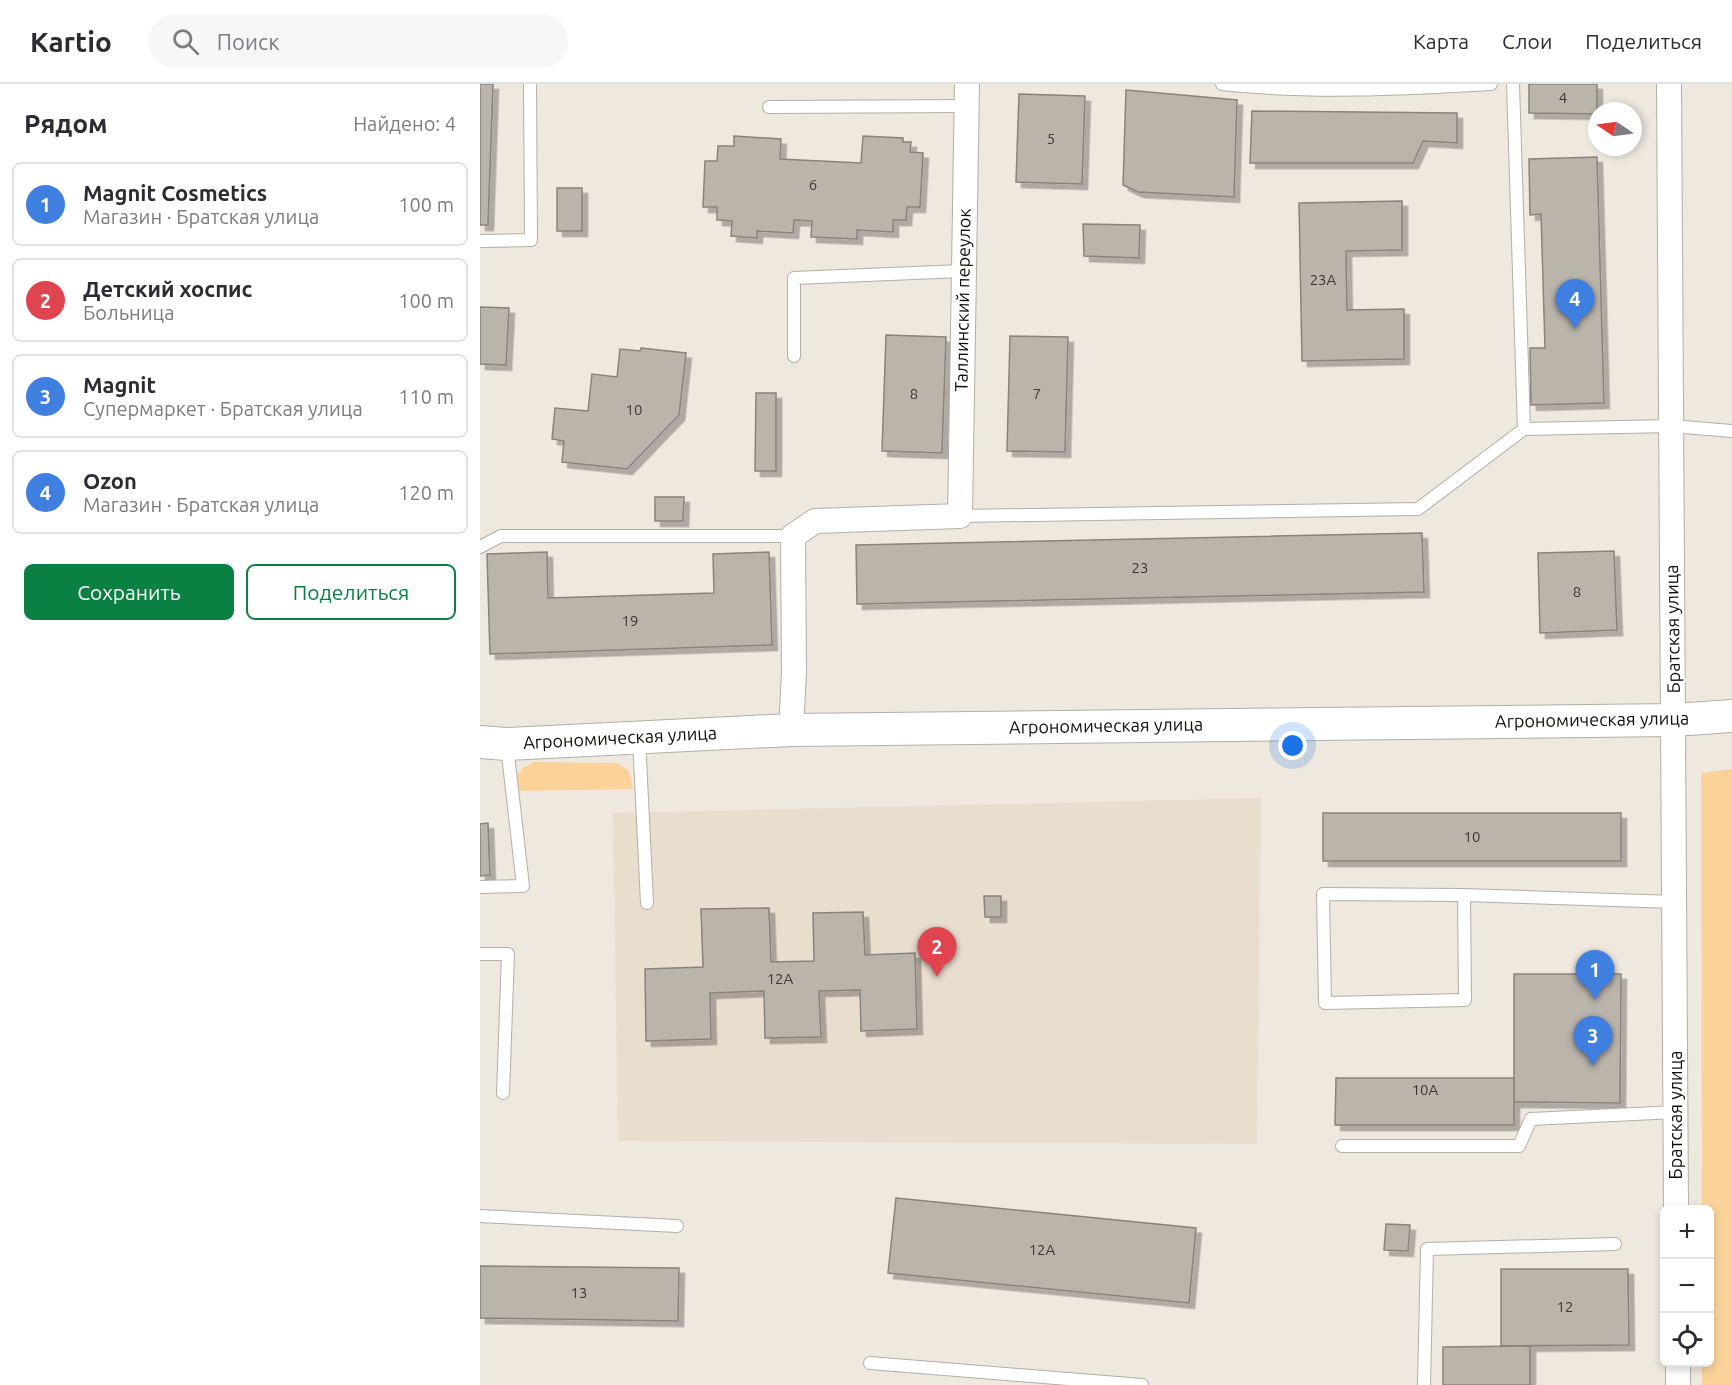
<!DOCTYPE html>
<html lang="ru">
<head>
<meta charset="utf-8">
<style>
	body { margin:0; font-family:Ubuntu,sans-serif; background:#f7f7f7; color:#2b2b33 }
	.controls { position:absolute; right:18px; bottom:18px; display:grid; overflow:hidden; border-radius:9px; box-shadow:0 3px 9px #0003 }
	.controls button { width:54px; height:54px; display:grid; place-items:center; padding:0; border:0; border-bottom:2px solid #e1e1e2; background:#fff; color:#2b2b33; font:30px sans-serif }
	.compass { position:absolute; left:1108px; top:18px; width:54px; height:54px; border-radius:50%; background:#fff; box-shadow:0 3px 9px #0003; rotate:283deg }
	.you { position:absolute; left:813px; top:662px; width:21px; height:21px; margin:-15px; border:4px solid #fff; border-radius:50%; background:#1a73e8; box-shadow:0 0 0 9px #1a73e833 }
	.badge { display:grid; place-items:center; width:39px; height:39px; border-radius:50%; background:#0b8043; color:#fff; font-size:20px; font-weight:700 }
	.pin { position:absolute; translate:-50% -50px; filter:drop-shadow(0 2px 3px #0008) }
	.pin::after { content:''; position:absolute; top:32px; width:21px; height:18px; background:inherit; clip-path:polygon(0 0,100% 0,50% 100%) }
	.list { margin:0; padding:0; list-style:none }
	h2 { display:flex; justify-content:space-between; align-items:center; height:78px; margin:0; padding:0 24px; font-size:26px }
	h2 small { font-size:20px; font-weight:400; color:#7c7c81 }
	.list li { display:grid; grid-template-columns:39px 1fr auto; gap:18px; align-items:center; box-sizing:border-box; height:84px; margin:0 12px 12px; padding:0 12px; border:2px solid #e1e1e2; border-radius:9px }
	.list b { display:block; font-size:22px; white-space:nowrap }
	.list p { margin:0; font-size:20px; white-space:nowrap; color:#7c7c81 }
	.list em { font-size:20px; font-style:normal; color:#7c7c81 }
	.actions { display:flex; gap:12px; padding:18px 24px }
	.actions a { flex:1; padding:14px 0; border:2px solid #0b8043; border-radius:9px; text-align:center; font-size:21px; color:#0b8043 }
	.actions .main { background:#0b8043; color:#fff }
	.icon { flex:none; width:33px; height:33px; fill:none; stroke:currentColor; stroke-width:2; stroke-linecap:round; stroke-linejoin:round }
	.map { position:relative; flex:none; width:1252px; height:1301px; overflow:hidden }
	header { display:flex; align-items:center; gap:36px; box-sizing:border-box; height:84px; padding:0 30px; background:#fff; border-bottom:2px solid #e1e1e2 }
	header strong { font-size:28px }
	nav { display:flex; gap:33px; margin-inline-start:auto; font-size:21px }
	.search { width:420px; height:54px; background:#f7f7f7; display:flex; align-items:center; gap:15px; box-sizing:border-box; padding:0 21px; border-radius:33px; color:#7c7c81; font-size:22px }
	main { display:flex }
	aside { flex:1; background:#fff }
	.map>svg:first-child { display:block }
	.built { fill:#e9ddce }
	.green { fill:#fbd29a }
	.building { fill:#bab4ab; stroke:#8a837b; stroke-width:1.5; filter:url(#shadow) }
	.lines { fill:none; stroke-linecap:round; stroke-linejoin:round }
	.service-casing { stroke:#b4aea5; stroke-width:14 }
	.minor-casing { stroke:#b4aea5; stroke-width:26 }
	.tertiary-casing { stroke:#b4aea5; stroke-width:34 }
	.service { stroke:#fff; stroke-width:12 }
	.minor { stroke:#fff; stroke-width:24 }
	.tertiary { stroke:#fff; stroke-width:32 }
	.labels { text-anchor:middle; stroke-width:4.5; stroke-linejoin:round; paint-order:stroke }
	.number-label { font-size:15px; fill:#3a3833 }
	.street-label { font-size:18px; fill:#100e0b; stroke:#fff }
</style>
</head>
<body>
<header>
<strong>Kartio</strong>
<div class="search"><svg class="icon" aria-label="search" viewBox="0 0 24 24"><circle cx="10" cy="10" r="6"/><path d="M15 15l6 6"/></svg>Поиск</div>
<nav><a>Карта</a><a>Слои</a><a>Поделиться</a></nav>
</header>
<main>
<aside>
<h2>Рядом<small>Найдено: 4</small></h2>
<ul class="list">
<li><span class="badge" style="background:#3f7fe0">1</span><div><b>Magnit Cosmetics</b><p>Магазин · Братская улица</p></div><em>100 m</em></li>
<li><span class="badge" style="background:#e0444e">2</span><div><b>Детский хоспис</b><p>Больница</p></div><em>100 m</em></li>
<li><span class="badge" style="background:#3f7fe0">3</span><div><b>Magnit</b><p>Супермаркет · Братская улица</p></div><em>110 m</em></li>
<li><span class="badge" style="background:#3f7fe0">4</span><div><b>Ozon</b><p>Магазин · Братская улица</p></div><em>120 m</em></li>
</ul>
<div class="actions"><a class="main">Сохранить</a><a>Поделиться</a></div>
</aside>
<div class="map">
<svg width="1252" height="1301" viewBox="0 0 1252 1301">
	<defs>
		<filter id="shadow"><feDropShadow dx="5.5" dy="5.5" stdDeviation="0" flood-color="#0004"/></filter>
	</defs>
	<rect width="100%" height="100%" fill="#efe8df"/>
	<path class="built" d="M781 714 777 1060 138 1057 133 729Z"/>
	<g class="green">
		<path d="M54 678 137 679 149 687 153 705 38 707 37 691 43 684Z"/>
		<path d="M1252 685V1301H1222V1279L1230 1278V1126L1222 1125 1221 689Z"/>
	</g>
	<g class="building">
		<path d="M0 0H13L8 141H0Z"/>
		<path d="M1049 0H1117V30L1049 29Z"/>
		<path d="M646 6 757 16 754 113 658 108 643 101Z"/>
		<path d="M539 10 605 12 602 100 536 98Z"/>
		<path d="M772 27 977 29V59L943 57 933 79H770Z"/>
		<path d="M254 52 301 55 300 75 381 79 383 52 423 54V58H431L430 68 443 69 440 123H427L426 136H413V148L377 146V155L331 153 332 137 314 136 313 149 277 147V154L251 152 252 137 237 136V123H223L225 77H237L238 62H254Z"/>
		<path d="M1117 73 1124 319 1051 321 1050 264H1065L1061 130 1050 131 1049 75Z"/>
		<rect x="77" y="104" width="25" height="43"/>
		<path d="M922 117V166L866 167 867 226 924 225V275L822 277 819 119Z"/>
		<path d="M603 140 660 141 659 174 604 172Z"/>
		<path d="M0 223 29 224 26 281 0 280Z"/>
		<path d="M406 251 466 253 462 369 402 367Z"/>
		<path d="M530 252 588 253 585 368 527 367Z"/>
		<path d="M161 264 206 269 199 331 147 385 82 378 84 357 72 355 75 324 108 327 112 290 137 293 140 265 160 267Z"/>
		<path d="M276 309H296V387H275Z"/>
		<path d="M175 413H204L203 437H175Z"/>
		<path d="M942 449 944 508 377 520 376 461Z"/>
		<path d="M1134 467 1137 546 1060 549 1058 469Z"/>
		<path d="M67 468 68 514 234 509 233 470 289 468 292 561 10 570 7 470Z"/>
		<rect x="843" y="729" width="298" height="48"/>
		<path d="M8 739 10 791 0 792V740Z"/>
		<path d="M504 812H521V833H505Z"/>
		<path d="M289 824 291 878 334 877 333 829 383 828 385 871 435 869 437 945 381 947 380 906 339 907 341 953 285 954 284 907 230 909 231 955 166 957 165 885 223 883 221 825Z"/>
		<path d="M1034 890H1141L1140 1019 1034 1018Z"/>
		<path d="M856 994H1034V1041H855Z"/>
		<path d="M416 1114 716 1144 709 1219 408 1189Z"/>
		<path d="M906 1140 930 1141 928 1167 904 1166Z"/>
		<path d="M0 1182 199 1184 198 1237 0 1234Z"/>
		<path d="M1021 1185H1148L1149 1261 1021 1262Z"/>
		<path d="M1050 1262V1301H963V1263Z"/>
	</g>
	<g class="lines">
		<g class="service-casing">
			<g id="service">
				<path d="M742 0C831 10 922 5 1011 0"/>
				<path d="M1033 0 1044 345"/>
				<path d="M289 23 486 22"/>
				<path d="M0 157 51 156 50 0"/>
				<path d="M314 272V194L482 187"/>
				<path d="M480 432 938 425 1044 345 1191 342 1252 347"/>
				<path d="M0 463 21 452H313"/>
				<path d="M159 654 167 819"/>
				<path d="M0 803 43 802 27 662"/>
				<path d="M984 811 985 916 845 919 843 810 984 811 1195 818"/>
				<path d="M0 870H28L23 1009"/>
				<path d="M862 1062H1039L1051 1035 1196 1028"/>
				<path d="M0 1132 197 1142"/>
				<path d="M390 1279 662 1301"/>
				<path d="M944 1301 947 1165 1135 1160"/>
			</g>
		</g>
		<g class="minor-casing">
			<g id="minor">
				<path d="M1189 0 1196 1126"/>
				<path d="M311 646 314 588 313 452 335 437 480 432 487 0"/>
				<path d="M1198 1278V1301"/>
			</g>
		</g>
		<g class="tertiary-casing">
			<path id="tertiary" d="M0 658 26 660 311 646 1194 636 1252 632"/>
		</g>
		<use href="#service" class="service"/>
		<use href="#minor" class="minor"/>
		<use href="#tertiary" class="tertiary"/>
	</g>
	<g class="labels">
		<g class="number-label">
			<text x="1083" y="19">4</text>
			<text x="571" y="60">5</text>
			<text x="333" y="106">6</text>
			<text x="843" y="201">23А</text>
			<text x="434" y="315">8</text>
			<text x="557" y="315">7</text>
			<text x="154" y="331">10</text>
			<text x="660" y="489">23</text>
			<text x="1097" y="513">8</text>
			<text x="150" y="542">19</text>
			<text x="992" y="758">10</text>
			<text x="300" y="900">12А</text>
			<text x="945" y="1011">10А</text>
			<text x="562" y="1171">12А</text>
			<text x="99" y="1214">13</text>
			<text x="1085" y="1228">12</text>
		</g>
		<g class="street-label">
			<text transform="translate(483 216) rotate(-89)" y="6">Таллинский переулок</text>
			<text transform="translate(1193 545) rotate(-91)" y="6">Братская улица</text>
			<text transform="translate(1112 636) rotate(-1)" y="6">Агрономическая улица</text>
			<text transform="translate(626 642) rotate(-1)" y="6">Агрономическая улица</text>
			<text transform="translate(140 654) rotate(-3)" y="6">Агрономическая улица</text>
			<text transform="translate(1196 1031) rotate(-90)" y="6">Братская улица</text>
		</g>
	</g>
</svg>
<div class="controls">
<button>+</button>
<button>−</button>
<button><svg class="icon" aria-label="locate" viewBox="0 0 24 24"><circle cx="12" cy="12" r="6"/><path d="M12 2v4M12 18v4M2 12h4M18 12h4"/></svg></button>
</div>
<svg class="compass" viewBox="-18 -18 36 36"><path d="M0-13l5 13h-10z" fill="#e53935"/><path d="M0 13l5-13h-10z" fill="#7c7c81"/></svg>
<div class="you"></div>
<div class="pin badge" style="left:1115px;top:916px;background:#3f7fe0">1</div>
<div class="pin badge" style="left:457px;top:893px;background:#e0444e">2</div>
<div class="pin badge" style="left:1113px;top:982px;background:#3f7fe0">3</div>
<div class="pin badge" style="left:1095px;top:245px;background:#3f7fe0">4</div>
</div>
</main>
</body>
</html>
